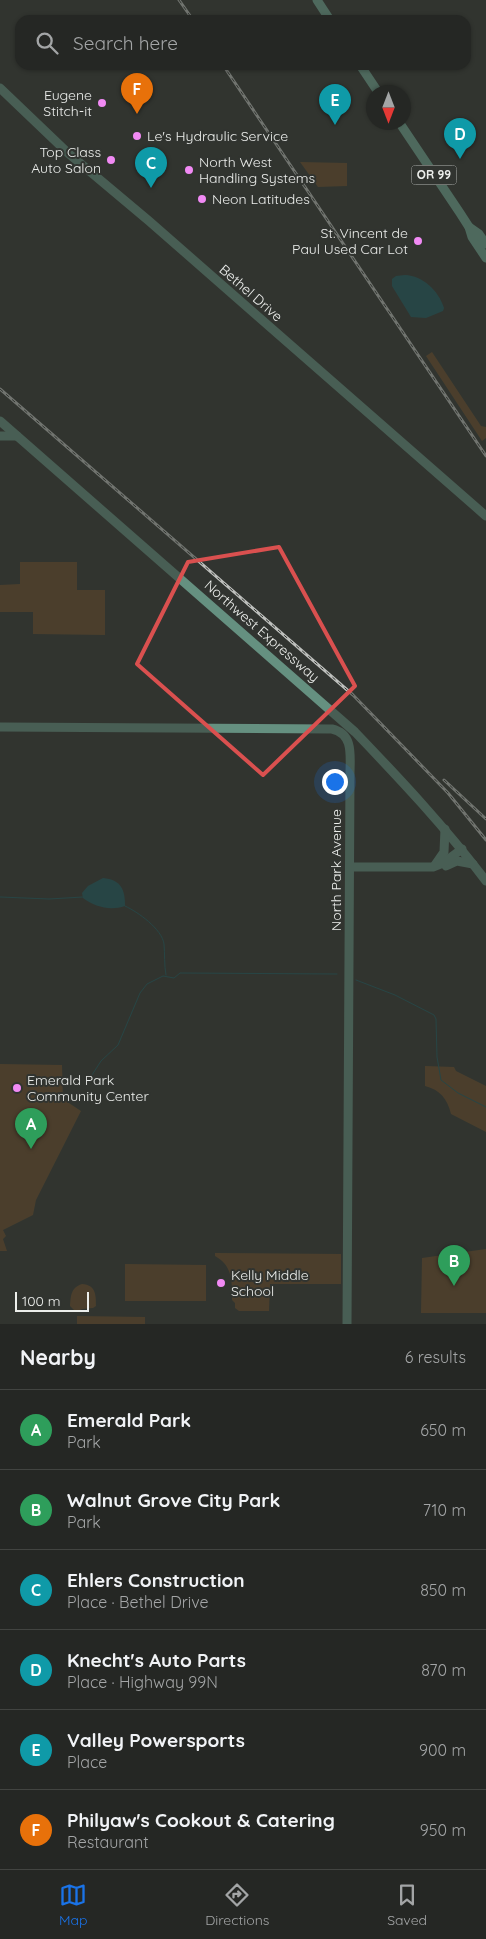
<!DOCTYPE html>
<html lang="en">
<head>
<meta charset="utf-8">
<style>
	body { margin:0; font-family:Quicksand,sans-serif; background:#313331; color:#f1f3f6 }
	.compass { position:absolute; left:366px; top:85px; width:45px; height:45px; border-radius:50%; background:#252724; box-shadow:0 1px 4px #0004; rotate:180deg }
	.scale { position:absolute; left:15px; bottom:12px; width:74px; box-sizing:border-box; padding-left:5px; border:2px solid #eceeeb; border-top:0; font-size:14px; line-height:18px; white-space:nowrap; color:#eceeeb; -webkit-text-stroke:4px #313430; paint-order:stroke }
	.you { position:absolute; left:334px; top:781px; width:18px; height:18px; margin:-12px; border:4px solid #fff; border-radius:50%; background:#1a73e8; box-shadow:0 0 0 8px #1a73e833 }
	.badge { display:grid; place-items:center; width:32px; height:32px; border-radius:50%; background:#1a73e8; color:#fff; font-size:16px; font-weight:700 }
	.pin { position:absolute; translate:-50% -41px; filter:drop-shadow(0 1px 2px #0008) }
	.pin::after { content:''; position:absolute; top:26px; width:18px; height:15px; background:inherit; clip-path:polygon(0 0,100% 0,50% 100%) }
	.list { margin:0; padding:0; list-style:none }
	h2 { display:flex; justify-content:space-between; align-items:center; height:65px; margin:0; padding:0 20px; font-size:21px }
	h2 small { font-size:16px; font-weight:400; color:#a3a5a6 }
	.list li { display:grid; grid-template-columns:32px 1fr auto; gap:15px; align-items:center; box-sizing:border-box; height:80px; padding:0 20px; border-top:1px solid #424441 }
	.list b { display:block; font-size:19px; white-space:nowrap }
	.list p { margin:0; font-size:16px; white-space:nowrap; color:#a3a5a6 }
	.list em { font-size:16px; font-style:normal; color:#a3a5a6 }
	.icon { flex:none; width:28px; height:28px; fill:none; stroke:currentColor; stroke-width:2; stroke-linecap:round; stroke-linejoin:round }
	.map { position:relative; flex:none; width:486px; height:1324px; overflow:hidden }
	.search { position:absolute; background:#252724; box-shadow:0 1px 4px #0004; left:15px; right:15px; top:15px; height:55px; display:flex; align-items:center; gap:12px; box-sizing:border-box; padding:0 18px; border-radius:15px; color:#a3a5a6; font-size:19px }
	.sheet { height:545px; background:#252724 }
	nav { display:flex; justify-content:space-around; align-items:center; box-sizing:border-box; height:70px; border-top:1px solid #424441; background:#252724; font-size:14px; color:#a3a5a6 }
	nav a { display:grid; justify-items:center; gap:2px }
	nav .on { color:#1a73e8 }
	.map>svg:first-child { display:block }
	.green { fill:#6a4b29 }
	.water { fill:#1c5a60 }
	.lines { fill:none; stroke-linecap:round; stroke-linejoin:round }
	.stream { stroke:#1c5a60; stroke-width:1 }
	.secondary { stroke:#659080; stroke-width:9 }
	.primary { stroke:#71a995; stroke-width:9 }
	.rail-casing { stroke:#bec0bd; stroke-width:3 }
	.rail { stroke:#313430; stroke-width:1; stroke-dasharray:4; stroke-linecap:butt }
	.marked { fill:none; stroke:#da504f; stroke-width:4; stroke-linejoin:round }
	.poi-dot { fill:#f18af4; stroke:#313430; stroke-width:2 }
	.labels { text-anchor:middle; stroke-width:4; stroke-linejoin:round; paint-order:stroke }
	.shield { fill:#313430; stroke:#b4b6b3; stroke-width:1 }
	.shield-label { font-size:12px; font-weight:bold; fill:#eceeeb }
	.poi-label { font-size:14px; fill:#eceeeb; stroke:#313430; text-anchor:start }
	.street-label { font-size:14px; fill:#eceeeb; stroke:#313430 }
</style>
</head>
<body>
<div class="map">
<svg width="486" height="1324" viewBox="0 0 486 1324">
	<rect width="100%" height="100%" fill="#313430"/>
	<g class="green">
		<path d="M300 162 347 163V186L318 187Z"/>
		<path d="M432 352 481 426 486 427V438L482 441 426 356Z"/>
		<path d="M20 562H77V590H105V635L33 634V612H0V585L20 584Z"/>
		<path d="M0 1064 62 1065 63 1099 81 1111 36 1200 33 1215 3 1230 6 1236 3 1239 7 1251H0Z"/>
		<path d="M425 1066 454 1067 456 1071 486 1086V1132L451 1114C447 1098 440 1090 425 1086Z"/>
		<path d="M486 1249V1313H421L422 1258Z"/>
		<path d="M215 1253 341 1254V1284H270L269 1311H239L235 1308V1303L232 1300C232 1282 233 1266 215 1256Z"/>
		<path d="M125 1264 206 1265V1301H125Z"/>
		<path d="M82 1284C96 1285 96 1295 96 1306L93 1308 82 1309 76 1312 70 1306C71 1297 70 1288 82 1284Z"/>
		<path d="M77 1316 145 1317V1324H77Z"/>
	</g>
	<g class="water">
		<path d="M405 275C423 276 438 290 444 308L443 311 426 318 411 317 392 286V279L396 276Z"/>
		<path d="M103 878C121 880 125 889 125 906 110 911 95 907 83 898L82 893 88 886Z"/>
	</g>
	<g class="lines">
		<g class="stream">
			<path d="M0 897 49 899 83 897"/>
			<path d="M125 906C138 912 162 929 164 944 165 954 164 965 166 975"/>
			<path d="M356 980 395 995 434 1015 436 1019 437 1057 441 1080 458 1093 486 1107"/>
			<path d="M92 1075 101 1061 118 1045 140 993 147 984 163 976 174 978 180 973 337 974"/>
		</g>
		<g class="secondary">
			<path d="M0 88 68 153 149 221 486 516"/>
			<path d="M0 421 355 732C401 780 446 828 486 881"/>
			<path d="M0 436H17"/>
			<path d="M0 727 332 729C354 734 350 756 350 774L347 1324"/>
			<path d="M435 865 444 852 445 829"/>
			<path d="M446 866 457 861 473 864"/>
			<path d="M350 867H433L443 863 462 849"/>
		</g>
		<g class="primary">
			<path d="M317 0 330 20"/>
			<path d="M360 65 378 92"/>
			<path d="M399 122 460 213 469 227 472 237 486 258"/>
			<path d="M469 227 479 234 486 244"/>
		</g>
		<g class="rail-casing">
			<g id="rail">
				<path d="M179 0 193 20"/>
				<path d="M223 65 486 456"/>
				<path d="M0 389 353 695 448 793 486 840"/>
				<path d="M444 780 486 819"/>
			</g>
		</g>
		<use href="#rail" class="rail"/>
	</g>
	<path d="M0 0H486V1324H0ZM279 547 355 686 263 775 137 664 188 562Z" fill="#313430" fill-opacity=".55" fill-rule="evenodd"/>
	<path class="marked" d="M279 547 355 686 263 775 137 664 188 562Z"/>
	<g class="poi-dot">
		<circle cx="102" cy="103" r="5"/>
		<circle cx="137" cy="136" r="5"/>
		<circle cx="111" cy="160" r="5"/>
		<circle cx="189" cy="170" r="5"/>
		<circle cx="202" cy="199" r="5"/>
		<circle cx="418" cy="241" r="5"/>
		<circle cx="17" cy="1088" r="5"/>
		<circle cx="221" cy="1283" r="5"/>
	</g>
	<g class="labels">
		<rect class="shield" x="411.5" y="165.5" width="45" height="19" rx="4"/>
		<g class="shield-label">
			<text x="434" y="179">OR 99</text>
		</g>
		<g class="poi-label">
			<text x="92" y="100" text-anchor="end">Eugene<tspan x="92" dy="16">Stitch-it</tspan></text>
			<text x="147" y="141">Le's Hydraulic Service</text>
			<text x="101" y="157" text-anchor="end">Top Class<tspan x="101" dy="16">Auto Salon</tspan></text>
			<text x="199" y="167">North West<tspan x="199" dy="16">Handling Systems</tspan></text>
			<text x="212" y="204">Neon Latitudes</text>
			<text x="408" y="238" text-anchor="end">St. Vincent de<tspan x="408" dy="16">Paul Used Car Lot</tspan></text>
			<text x="27" y="1085">Emerald Park<tspan x="27" dy="16">Community Center</tspan></text>
			<text x="231" y="1280">Kelly Middle<tspan x="231" dy="16">School</tspan></text>
		</g>
		<g class="street-label">
			<text transform="translate(251 293) rotate(41)" y="5">Bethel Drive</text>
			<text transform="translate(262 631) rotate(41)" y="5">Northwest Expressway</text>
			<text transform="translate(336 870) rotate(-90)" y="5">North Park Avenue</text>
		</g>
	</g>
</svg>
<svg class="compass" viewBox="-18 -18 36 36"><path d="M0-13l5 13h-10z" fill="#e53935"/><path d="M0 13l5-13h-10z" fill="#a3a5a6"/></svg>
<div class="scale">100 m</div>
<div class="you"></div>
<div class="pin badge" style="left:31px;top:1149px;background:#2e9e5b">A</div>
<div class="pin badge" style="left:454px;top:1286px;background:#2e9e5b">B</div>
<div class="pin badge" style="left:151px;top:188px;background:#0f9aa8">C</div>
<div class="pin badge" style="left:460px;top:159px;background:#0f9aa8">D</div>
<div class="pin badge" style="left:335px;top:125px;background:#0f9aa8">E</div>
<div class="pin badge" style="left:137px;top:114px;background:#e8710a">F</div>
<div class="search"><svg class="icon" aria-label="search" viewBox="0 0 24 24"><circle cx="10" cy="10" r="6"/><path d="M15 15l6 6"/></svg>Search here</div>
</div>
<section class="sheet">
<h2>Nearby<small>6 results</small></h2>
<ul class="list">
<li><span class="badge" style="background:#2e9e5b">A</span><div><b>Emerald Park</b><p>Park</p></div><em>650 m</em></li>
<li><span class="badge" style="background:#2e9e5b">B</span><div><b>Walnut Grove City Park</b><p>Park</p></div><em>710 m</em></li>
<li><span class="badge" style="background:#0f9aa8">C</span><div><b>Ehlers Construction</b><p>Place · Bethel Drive</p></div><em>850 m</em></li>
<li><span class="badge" style="background:#0f9aa8">D</span><div><b>Knecht's Auto Parts</b><p>Place · Highway 99N</p></div><em>870 m</em></li>
<li><span class="badge" style="background:#0f9aa8">E</span><div><b>Valley Powersports</b><p>Place</p></div><em>900 m</em></li>
<li><span class="badge" style="background:#e8710a">F</span><div><b>Philyaw's Cookout &amp; Catering</b><p>Restaurant</p></div><em>950 m</em></li>
</ul>
</section>
<nav>
<a class="on"><svg class="icon" aria-label="map" viewBox="0 0 24 24"><path d="M3 6l6-2 6 2 6-2v14l-6 2-6-2-6 2zM9 4v14M15 6v14"/></svg>Map</a>
<a><svg class="icon" aria-label="directions" viewBox="0 0 24 24"><path d="M12 3l9 9-9 9-9-9zM9 14v-3h6M13 9l2 2-2 2"/></svg>Directions</a>
<a><svg class="icon" aria-label="saved" viewBox="0 0 24 24"><path d="M7 4h10v16l-5-4-5 4z"/></svg>Saved</a>
</nav>
</body>
</html>
